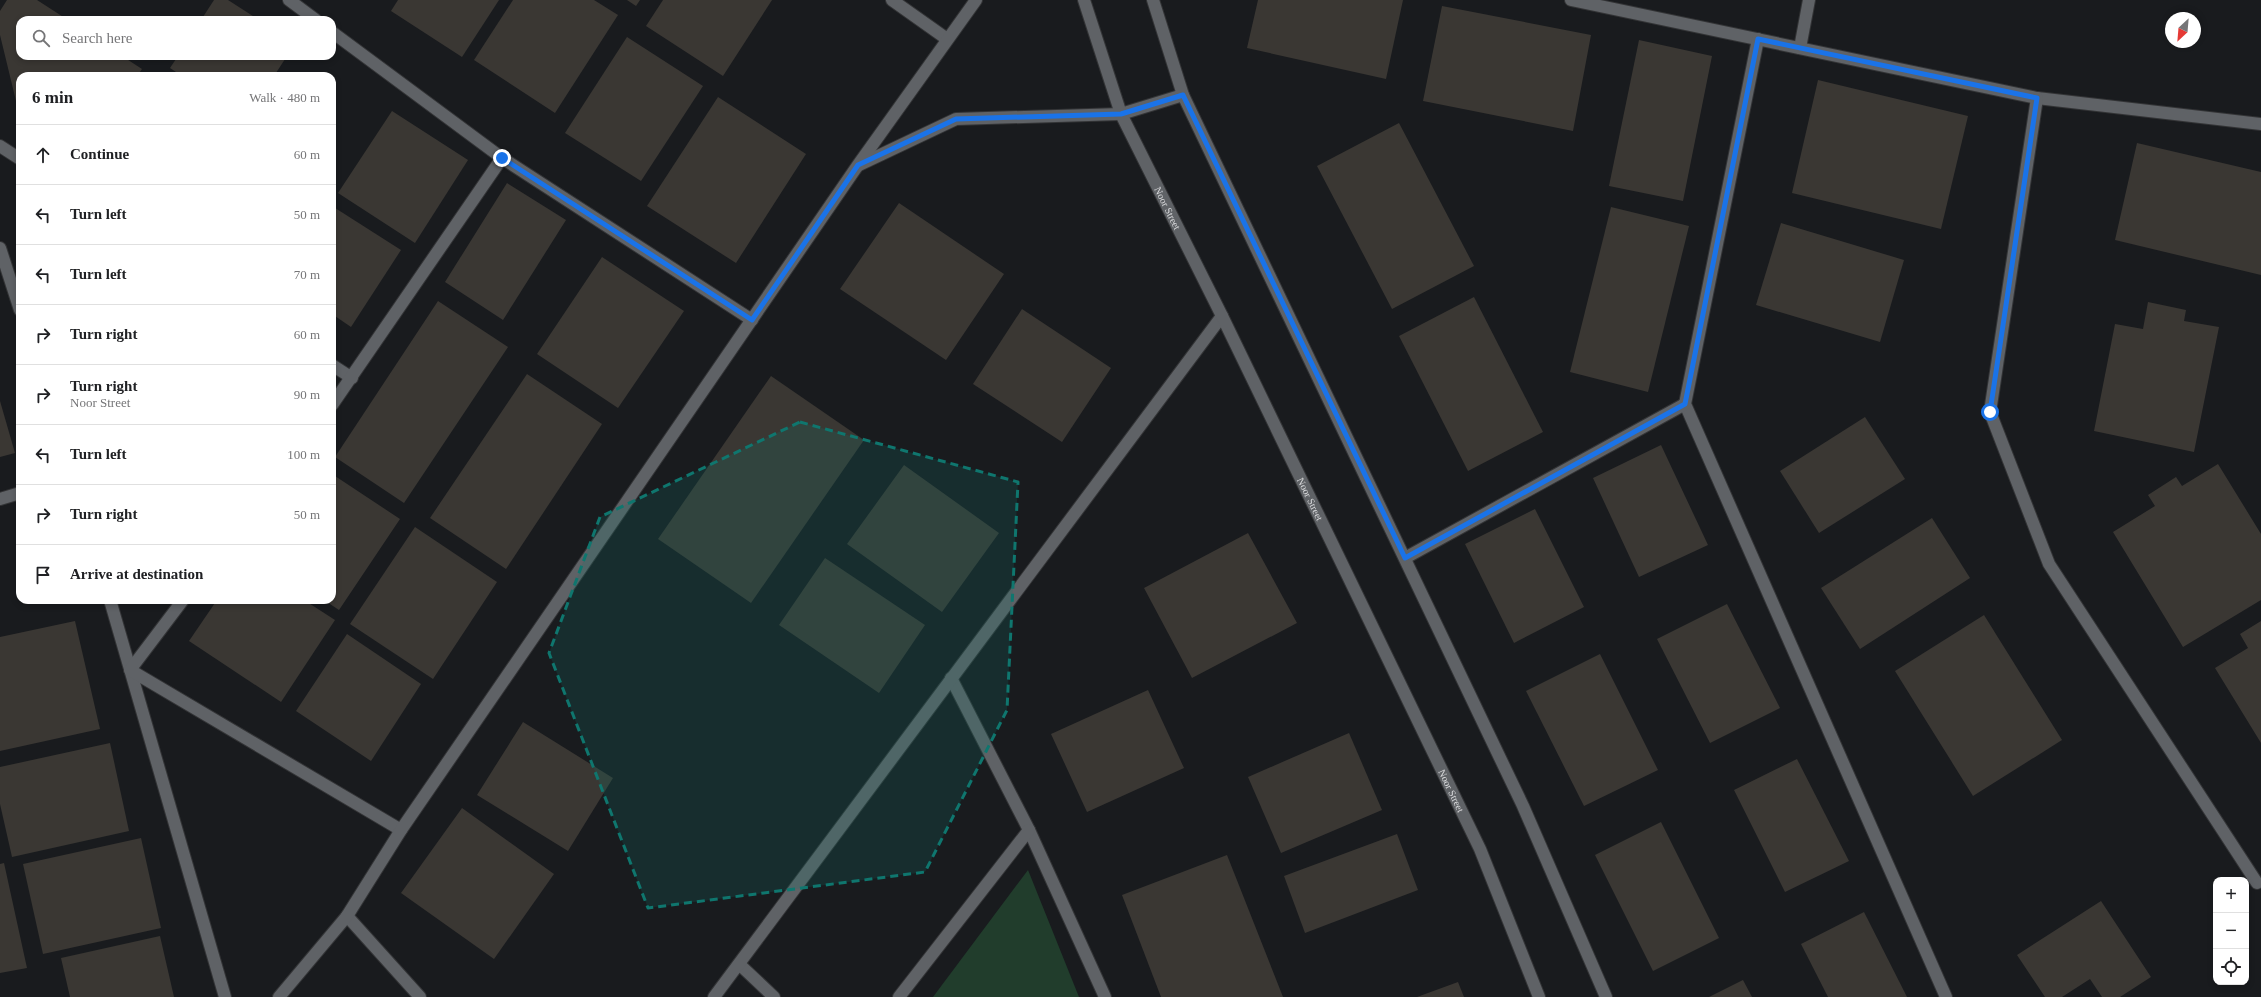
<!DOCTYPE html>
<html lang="en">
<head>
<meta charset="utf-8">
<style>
	body { margin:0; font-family:"Times New Roman",serif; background:#f6f6f6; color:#202124 }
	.controls { position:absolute; right:12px; bottom:12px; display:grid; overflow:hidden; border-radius:8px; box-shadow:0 2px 6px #0003 }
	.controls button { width:36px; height:36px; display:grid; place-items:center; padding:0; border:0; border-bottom:1px solid #e0e0e0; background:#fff; color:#202124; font:20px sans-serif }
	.compass { position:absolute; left:2165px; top:12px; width:36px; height:36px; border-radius:50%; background:#fff; box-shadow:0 2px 6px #0003; rotate:206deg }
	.stop { position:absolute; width:12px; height:12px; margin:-9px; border:3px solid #1a73e8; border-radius:50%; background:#fff }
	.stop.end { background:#1a73e8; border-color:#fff; box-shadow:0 1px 4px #0008 }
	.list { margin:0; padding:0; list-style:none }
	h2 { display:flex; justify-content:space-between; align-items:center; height:52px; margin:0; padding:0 16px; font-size:17px }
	h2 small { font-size:13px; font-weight:400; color:#757577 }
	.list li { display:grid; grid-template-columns:26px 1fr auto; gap:12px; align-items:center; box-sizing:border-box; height:60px; padding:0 16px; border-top:1px solid #e0e0e0 }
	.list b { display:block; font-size:15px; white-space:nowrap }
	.list p { margin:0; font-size:13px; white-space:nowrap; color:#757577 }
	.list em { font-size:13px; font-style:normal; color:#757577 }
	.icon { flex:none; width:22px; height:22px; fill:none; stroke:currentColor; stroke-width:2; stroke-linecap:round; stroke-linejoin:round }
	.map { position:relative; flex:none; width:2261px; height:997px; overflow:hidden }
	.search { position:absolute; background:#fff; box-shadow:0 2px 6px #0003; left:16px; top:16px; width:320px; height:44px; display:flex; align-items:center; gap:10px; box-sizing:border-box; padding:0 14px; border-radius:12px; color:#757577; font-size:15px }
	.panel { position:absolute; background:#fff; box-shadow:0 2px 6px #0003; left:16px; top:72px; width:320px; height:532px; border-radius:12px }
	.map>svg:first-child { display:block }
	.green { fill:#213d2c }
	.building { fill:#3a3733 }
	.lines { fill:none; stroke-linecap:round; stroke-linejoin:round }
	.street-casing { stroke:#333436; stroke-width:14 }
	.secondary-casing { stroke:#333436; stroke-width:14 }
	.street { stroke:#5f6266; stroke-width:12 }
	.secondary { stroke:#5f6266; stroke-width:12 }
	.route { stroke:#1a73e8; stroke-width:5 }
	.marked { fill:#0f766e; fill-opacity:0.2; stroke:#0f766e; stroke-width:3; stroke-dasharray:8 5; stroke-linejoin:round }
	.labels { text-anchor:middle; stroke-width:3; stroke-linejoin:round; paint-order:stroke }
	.street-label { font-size:10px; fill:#d8d9db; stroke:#050607 }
</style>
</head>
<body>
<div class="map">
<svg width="2261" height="997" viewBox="0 0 2261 997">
	<rect width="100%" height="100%" fill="#191b1e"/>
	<path class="green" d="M1028 870 1079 997H933Z"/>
	<g class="building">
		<path d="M7 0H37L68 20H20V56H122L142 69 137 76H20V104L16 101 0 35V11Z"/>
		<path d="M214 0H228L259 20H201Z"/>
		<path d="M398 0H499L462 57 391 11Z"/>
		<path d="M513 0H594L618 15 555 113 474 60Z"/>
		<path d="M627 0H640L636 6Z"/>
		<path d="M663 0H772L723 76 646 26Z"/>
		<path d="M1258 0H1403L1386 79 1247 48Z"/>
		<path d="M1442 6 1591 35 1573 131 1423 101Z"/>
		<path d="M627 37 703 86 641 181 565 133Z"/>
		<path d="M1639 40 1712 56 1683 201 1609 186Z"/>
		<path d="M178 56H287L274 76H182L170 68Z"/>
		<path d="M1818 80 1968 116 1941 229 1792 193Z"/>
		<path d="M718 97 806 154 736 263 647 206Z"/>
		<path d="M392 111 468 160 415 243 338 193Z"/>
		<path d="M1399 123 1474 266 1392 309 1317 166Z"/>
		<path d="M2137 143 2261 172V275L2115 240Z"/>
		<path d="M507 183 566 220 503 320 445 282Z"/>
		<path d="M899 203 1004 274 946 360 840 289Z"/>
		<path d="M332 206 401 250 351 327 332 314Z"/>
		<path d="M1611 207 1689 226 1648 392 1570 372Z"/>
		<path d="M1781 223 1904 260 1880 342 1756 305Z"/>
		<path d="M602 257 684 311 618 408 537 354Z"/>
		<path d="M1474 297 1543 432 1468 471 1399 336Z"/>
		<path d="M438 301 508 347 404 503 335 457Z"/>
		<path d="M2148 302 2186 310 2184 321 2219 327 2194 452 2094 431 2115 324 2143 329Z"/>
		<path d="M1022 309 1111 368 1062 442 973 384Z"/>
		<path d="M527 374 602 424 506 569 430 518Z"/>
		<path d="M771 376 864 440 751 603 658 539Z"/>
		<path d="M0 401 15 453 0 457Z"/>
		<path d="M1865 417 1905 479 1819 533 1780 471Z"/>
		<path d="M1661 445 1708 545 1639 577 1593 478Z"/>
		<path d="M2218 464 2261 534V600L2183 647 2113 532 2155 506 2148 495 2176 477 2182 486Z"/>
		<path d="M904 465 999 533 942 612 847 544Z"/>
		<path d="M332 474 400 519 339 610 324 600H332Z"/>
		<path d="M1535 509 1584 607 1514 643 1465 544Z"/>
		<path d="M1932 518 1970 578 1860 649 1821 588Z"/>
		<path d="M415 527 497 582 433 679 350 624Z"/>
		<path d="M1248 533 1297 623 1192 678 1144 588Z"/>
		<path d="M825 558 925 625 879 693 779 625Z"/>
		<path d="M217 600H304L335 620 281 702 189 641Z"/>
		<path d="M1727 604 1780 708 1710 743 1657 639Z"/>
		<path d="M1984 615 2062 740 1973 796 1895 671Z"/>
		<path d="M75 621 100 729 0 751V637Z"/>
		<path d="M2261 621V743L2215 668 2248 648 2240 634Z"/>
		<path d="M347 634 421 684 371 761 296 711Z"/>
		<path d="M1600 654 1658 770 1584 806 1526 691Z"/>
		<path d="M1148 690 1184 768 1087 812 1051 734Z"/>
		<path d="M523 722 613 778 568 851 477 795Z"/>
		<path d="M1349 733 1382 810 1281 853 1248 777Z"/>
		<path d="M110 743 129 831 12 857 0 804V767Z"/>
		<path d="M1797 759 1849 861 1785 892 1734 790Z"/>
		<path d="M462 808 554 874 494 959 401 893Z"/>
		<path d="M1661 822 1719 938 1653 971 1595 855Z"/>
		<path d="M1397 834 1418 890 1305 933 1284 876Z"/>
		<path d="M141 838 161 928 43 954 23 864Z"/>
		<path d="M1227 855 1283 997H1161L1122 895Z"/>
		<path d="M4 863 27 968 0 973V864Z"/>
		<path d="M2101 901 2151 977 2120 997H2102L2090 979 2062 997H2045L2017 955Z"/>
		<path d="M1864 912 1907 997H1828L1801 944Z"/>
		<path d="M160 936 174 997H70L61 958Z"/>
		<path d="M1743 980 1752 997H1709Z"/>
		<path d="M1458 982 1464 997H1417Z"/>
	</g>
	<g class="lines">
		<g class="street-casing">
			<g id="street">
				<path d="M289 0 316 20"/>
				<path d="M892 0 947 39"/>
				<path d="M1571 0 2037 98 2261 124"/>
				<path d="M332 32 502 158 752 320"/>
				<path d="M1758 39 1685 404 1946 997"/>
				<path d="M1800 48 1809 0"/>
				<path d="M2037 98 1990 412 2049 564 2257 883"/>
				<path d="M0 146 20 159"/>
				<path d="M859 165 956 119 1121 114 1183 95"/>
				<path d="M0 248 20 310"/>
				<path d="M332 365 352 378"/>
				<path d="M332 405 502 158"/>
				<path d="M0 499 20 493"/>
				<path d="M1405 558 1685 404"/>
				<path d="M110 600 225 997"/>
				<path d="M183 600 130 670 401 830"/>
				<path d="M951 678 1029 830 1105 997"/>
				<path d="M347 916 420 997"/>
				<path d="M739 964 774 997"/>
				<path d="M279 997 347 916 401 830 858 165 976 0"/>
				<path d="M714 997 1222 316"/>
				<path d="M899 997 1029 830"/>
			</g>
		</g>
		<g class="secondary-casing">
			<g id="secondary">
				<path id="s1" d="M1084 0 1121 114 1222 316 1480 849 1539 997"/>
				<path d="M1153 0 1183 95 1523 806 1606 997"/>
			</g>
		</g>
		<use href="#street" class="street"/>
		<use href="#secondary" class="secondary"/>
	</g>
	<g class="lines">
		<path class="route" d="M502 158 752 320 858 165 956 119 1121 114 1183 95 1405 558 1685 404 1758 39 2037 98 1990 412"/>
	</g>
	<path class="marked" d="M800 422 1018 482 1007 710 925 872 648 908 549 653 600 517Z"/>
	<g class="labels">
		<g class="street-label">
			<text dy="4" stroke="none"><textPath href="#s1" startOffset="225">Noor Street</textPath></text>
			<text dy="4" stroke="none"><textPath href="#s1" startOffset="549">Noor Street</textPath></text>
			<text dy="4" stroke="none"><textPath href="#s1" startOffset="873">Noor Street</textPath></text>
		</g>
	</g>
</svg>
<div class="controls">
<button>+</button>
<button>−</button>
<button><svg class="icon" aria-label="locate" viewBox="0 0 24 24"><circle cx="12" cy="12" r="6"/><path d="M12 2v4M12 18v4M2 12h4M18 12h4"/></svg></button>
</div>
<svg class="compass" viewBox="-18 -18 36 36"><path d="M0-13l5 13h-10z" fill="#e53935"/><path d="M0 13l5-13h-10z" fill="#757577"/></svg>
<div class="stop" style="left:1990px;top:412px"></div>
<div class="stop end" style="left:502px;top:158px"></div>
<div class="search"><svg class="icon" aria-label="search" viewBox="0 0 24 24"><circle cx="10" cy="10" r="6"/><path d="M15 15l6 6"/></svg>Search here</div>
<section class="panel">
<h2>6 min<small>Walk · 480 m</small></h2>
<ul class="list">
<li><svg class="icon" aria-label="ahead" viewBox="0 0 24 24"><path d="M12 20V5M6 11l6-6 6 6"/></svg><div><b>Continue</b></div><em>60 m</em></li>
<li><svg class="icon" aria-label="left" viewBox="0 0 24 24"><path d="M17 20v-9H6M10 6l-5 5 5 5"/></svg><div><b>Turn left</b></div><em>50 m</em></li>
<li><svg class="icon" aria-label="left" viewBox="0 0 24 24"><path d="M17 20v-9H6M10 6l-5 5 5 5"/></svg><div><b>Turn left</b></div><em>70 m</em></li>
<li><svg class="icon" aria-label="right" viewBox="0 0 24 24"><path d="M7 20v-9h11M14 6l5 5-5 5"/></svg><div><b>Turn right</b></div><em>60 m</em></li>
<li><svg class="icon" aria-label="right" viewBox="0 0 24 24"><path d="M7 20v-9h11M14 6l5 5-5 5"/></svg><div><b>Turn right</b><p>Noor Street</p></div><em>90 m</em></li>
<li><svg class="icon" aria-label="left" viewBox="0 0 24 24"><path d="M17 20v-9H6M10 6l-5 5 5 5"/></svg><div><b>Turn left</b></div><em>100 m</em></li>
<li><svg class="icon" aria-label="right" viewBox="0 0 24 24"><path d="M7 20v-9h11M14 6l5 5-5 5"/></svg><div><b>Turn right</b></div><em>50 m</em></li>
<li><svg class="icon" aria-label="arrive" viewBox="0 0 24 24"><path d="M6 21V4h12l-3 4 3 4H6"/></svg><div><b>Arrive at destination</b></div></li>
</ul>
</section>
</div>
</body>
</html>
